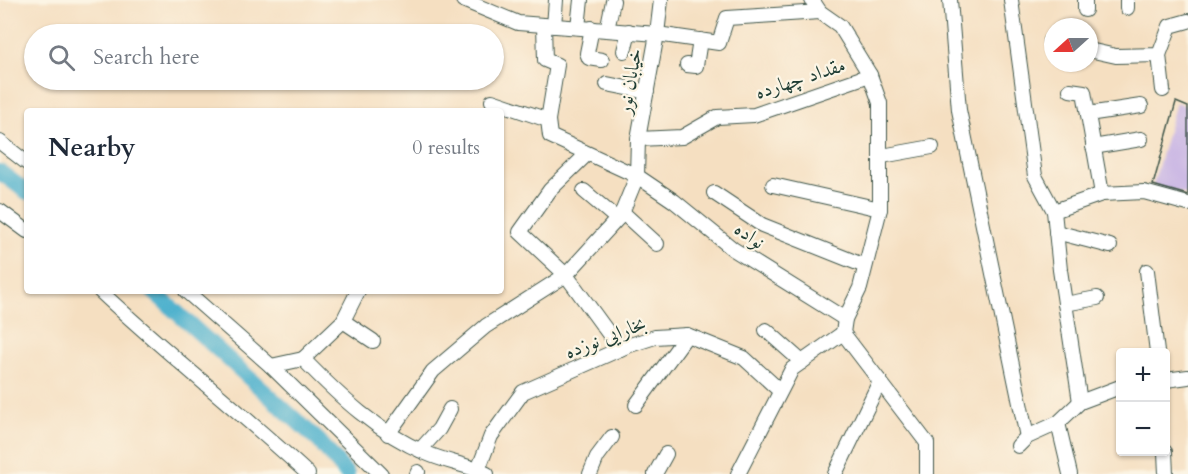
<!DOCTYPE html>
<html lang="en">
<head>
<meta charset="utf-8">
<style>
	body { margin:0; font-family:Cardo,Amiri,serif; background:#f6f6f7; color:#1f2937 }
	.controls { position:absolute; right:18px; bottom:18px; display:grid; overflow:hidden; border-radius:6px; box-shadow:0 2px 4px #0004 }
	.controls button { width:54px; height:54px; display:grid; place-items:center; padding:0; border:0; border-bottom:2px solid #e0e1e3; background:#fff; color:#1f2937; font:30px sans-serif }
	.compass { position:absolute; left:1044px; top:18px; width:54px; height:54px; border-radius:50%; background:#fff; box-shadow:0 2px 4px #0004; rotate:249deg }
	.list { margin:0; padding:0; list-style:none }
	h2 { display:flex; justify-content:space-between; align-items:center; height:78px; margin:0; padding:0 24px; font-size:26px }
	h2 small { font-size:20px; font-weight:400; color:#747a83 }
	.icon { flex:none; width:33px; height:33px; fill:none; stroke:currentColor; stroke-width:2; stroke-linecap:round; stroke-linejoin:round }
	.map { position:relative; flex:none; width:1188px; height:474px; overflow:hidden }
	.search { position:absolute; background:#fff; box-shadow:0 2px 4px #0004; left:24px; top:24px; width:480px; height:66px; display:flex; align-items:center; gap:15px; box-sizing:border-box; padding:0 21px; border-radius:33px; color:#747a83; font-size:22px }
	.panel { position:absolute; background:#fff; box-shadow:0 2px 4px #0004; left:24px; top:108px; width:480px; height:186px; border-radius:6px }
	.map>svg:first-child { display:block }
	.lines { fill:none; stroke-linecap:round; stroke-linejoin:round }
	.river { stroke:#4eb1cd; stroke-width:16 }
	.building { fill:#c5b0e4 }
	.minor-casing { stroke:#3f5549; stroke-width:16 }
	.minor { stroke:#fff; stroke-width:14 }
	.labels { text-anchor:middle; stroke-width:4.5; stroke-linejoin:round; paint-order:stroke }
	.street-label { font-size:20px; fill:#1f3d34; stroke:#fcf5e5 }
</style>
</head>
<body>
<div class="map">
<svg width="1188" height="474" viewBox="0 0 1188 474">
	<rect width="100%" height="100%" fill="#fcf5e5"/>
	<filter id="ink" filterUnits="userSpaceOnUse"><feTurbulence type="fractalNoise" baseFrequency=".0167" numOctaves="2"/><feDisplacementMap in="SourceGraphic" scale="12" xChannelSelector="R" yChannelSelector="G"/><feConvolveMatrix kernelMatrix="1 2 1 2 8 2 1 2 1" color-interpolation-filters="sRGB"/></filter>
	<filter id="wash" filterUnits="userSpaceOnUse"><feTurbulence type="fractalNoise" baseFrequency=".008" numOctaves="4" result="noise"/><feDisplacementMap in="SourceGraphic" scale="24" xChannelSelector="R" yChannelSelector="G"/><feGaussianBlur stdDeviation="1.35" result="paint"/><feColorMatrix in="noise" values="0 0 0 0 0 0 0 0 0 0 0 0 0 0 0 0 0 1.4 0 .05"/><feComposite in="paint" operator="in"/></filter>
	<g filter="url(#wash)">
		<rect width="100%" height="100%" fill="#f5dfc1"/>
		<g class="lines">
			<g class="river">
				<path d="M0 172 27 192"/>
				<path d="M153 291 319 441 347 474"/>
			</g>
		</g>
		<g id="blocks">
			<path class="building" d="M1176 102 1188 107V195L1153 185Z"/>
		</g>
	</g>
	<g filter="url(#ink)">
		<use href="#blocks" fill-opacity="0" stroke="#3f5549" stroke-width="1.5"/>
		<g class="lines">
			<g class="minor-casing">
				<g id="minor">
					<path d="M661 0 657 34 719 43 727 18 820 12"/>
					<path d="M812 0 820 12 840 26 870 75 880 103V209L860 288 845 319 843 333 927 443V474"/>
					<path d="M950 0 959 110 1027 437"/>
					<path d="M1011 0 1035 176 1054 211 1060 270 1080 402"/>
					<path d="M1127 8V0"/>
					<path d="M1085 10V0"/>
					<path d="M544 25 545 60 557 65 548 120"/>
					<path d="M554 26 556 0"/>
					<path d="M578 27 581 0"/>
					<path d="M592 28 587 53 589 58 602 60"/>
					<path d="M607 30 613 1"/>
					<path d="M1050 41H1053"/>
					<path d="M1089 50 1116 56 1159 55 1170 26 1188 21"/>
					<path d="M624 51 629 31"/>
					<path d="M1159 55 1163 90"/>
					<path d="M687 65 696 66 700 40"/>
					<path d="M607 84 647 92"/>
					<path d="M1070 90 1084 92 1102 194 1144 192 1188 204"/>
					<path d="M492 101 548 120 550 136 637 176 674 201 733 249 845 319"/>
					<path d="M1088 114 1141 106"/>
					<path d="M638 139 682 137 717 117 754 115 870 75"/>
					<path d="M0 142 27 163"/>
					<path d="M1093 147 1141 139"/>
					<path d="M586 155 550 190 520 232 566 275 620 349"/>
					<path d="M882 156 932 147"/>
					<path d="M773 185 880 209"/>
					<path d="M584 191 617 219"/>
					<path d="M714 193 762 225 865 266"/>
					<path d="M0 211 27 231"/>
					<path d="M1054 211 1102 194"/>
					<path d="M622 212 657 244"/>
					<path d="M1056 232 1110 246"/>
					<path d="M1147 271 1157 352"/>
					<path d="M100 291C167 354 240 411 308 474"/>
					<path d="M186 291 271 366 381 474"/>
					<path d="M1065 304 1097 298"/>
					<path d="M343 321 373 341"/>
					<path d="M766 330 802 362"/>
					<path d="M303 359C339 396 378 433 426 453 446 462 468 465 487 474"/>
					<path d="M303 359 343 321 358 291"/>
					<path d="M271 366 303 359"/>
					<path d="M1166 380 1188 377"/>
					<path d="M636 405 687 335"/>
					<path d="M1058 423 1070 474"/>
					<path d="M388 434 433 371 486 326 566 275 621 215 637 176 638 139 657 34 518 23 463 0"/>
					<path d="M1018 446 1027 437 1058 423 1080 402 1120 387"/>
					<path d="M420 450 439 429 450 409"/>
					<path d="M1165 452 1166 474"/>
					<path d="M478 470 491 436 523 392 627 346 655 337 687 335 744 358 779 390"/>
					<path d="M417 474 418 472"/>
					<path d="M590 474 597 457 612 437"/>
					<path d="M655 474 666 454"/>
					<path d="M738 474 792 369 843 333"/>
					<path d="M835 474 880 381"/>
				</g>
			</g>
			<use href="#minor" class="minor"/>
		</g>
	</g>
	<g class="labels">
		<g class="street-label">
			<text transform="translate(800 78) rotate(-18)" y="7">مقداد چهارده</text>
			<text transform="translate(629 81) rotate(-80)" y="7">خیابان نور</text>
			<text transform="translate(750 235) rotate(35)" y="7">نواده</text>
			<text transform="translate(605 337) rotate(-21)" y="7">بخارایی نوزده</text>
		</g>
	</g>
</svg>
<div class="controls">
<button>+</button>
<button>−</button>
</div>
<svg class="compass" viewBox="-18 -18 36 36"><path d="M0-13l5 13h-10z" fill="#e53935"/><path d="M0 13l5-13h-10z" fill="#747a83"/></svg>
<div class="search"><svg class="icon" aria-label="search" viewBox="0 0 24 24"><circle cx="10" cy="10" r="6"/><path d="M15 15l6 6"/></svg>Search here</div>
<section class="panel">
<h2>Nearby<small>0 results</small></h2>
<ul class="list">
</ul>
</section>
</div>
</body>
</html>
